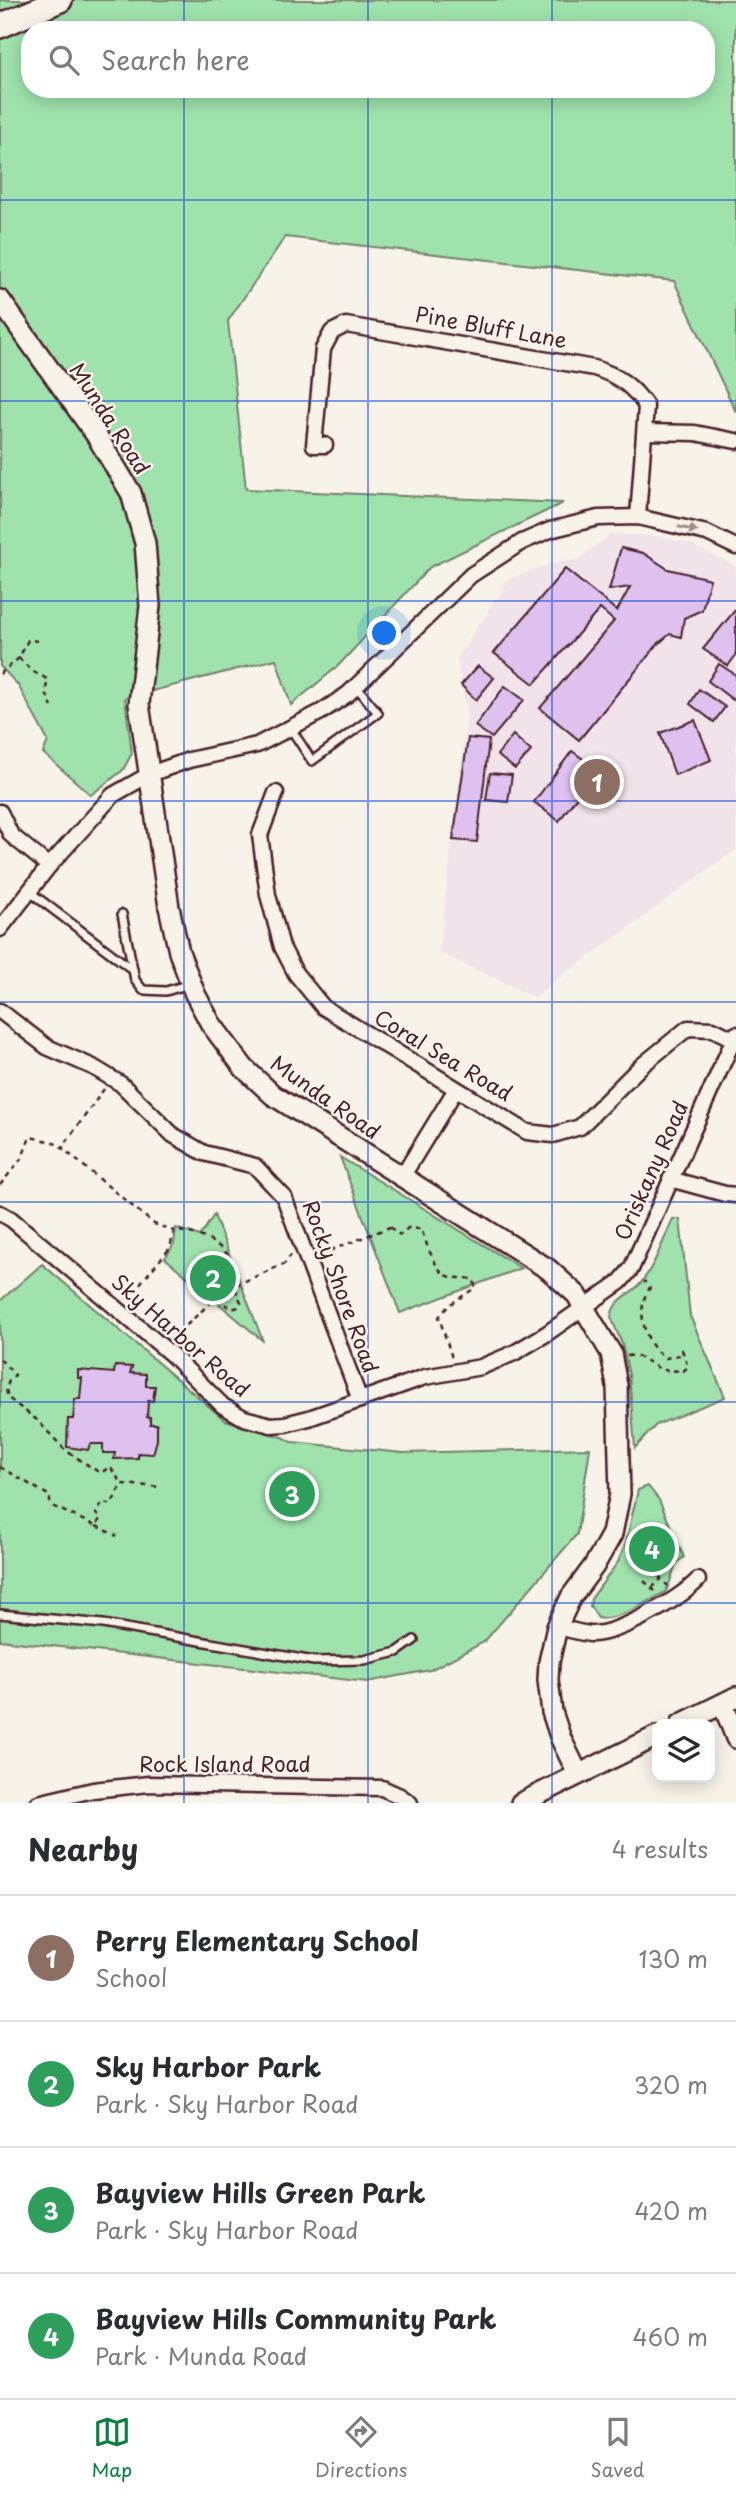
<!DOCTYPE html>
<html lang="en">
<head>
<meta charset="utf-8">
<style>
	body { margin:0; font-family:"Playpen Sans",sans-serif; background:#f2f2f3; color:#2b2b33 }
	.controls { position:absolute; right:21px; bottom:21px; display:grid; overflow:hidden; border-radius:14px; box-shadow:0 4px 18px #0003 }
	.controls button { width:63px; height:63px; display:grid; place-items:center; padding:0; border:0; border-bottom:2px solid #e1e1e2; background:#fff; color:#2b2b33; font:35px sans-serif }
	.you { position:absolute; left:385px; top:634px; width:24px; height:24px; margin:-18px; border:5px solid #fff; border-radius:50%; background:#1a73e8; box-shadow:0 0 0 10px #1a73e833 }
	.badge { display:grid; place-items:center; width:46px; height:46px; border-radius:50%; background:#0b8043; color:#fff; font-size:23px; font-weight:700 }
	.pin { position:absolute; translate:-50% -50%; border:4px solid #fff; box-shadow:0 2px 7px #0006 }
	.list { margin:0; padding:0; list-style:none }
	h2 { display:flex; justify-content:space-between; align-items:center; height:91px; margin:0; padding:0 28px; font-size:30px }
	h2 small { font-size:23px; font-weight:400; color:#7c7c81 }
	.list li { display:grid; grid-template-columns:46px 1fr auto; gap:21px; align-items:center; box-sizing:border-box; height:126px; padding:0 28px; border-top:2px solid #e1e1e2 }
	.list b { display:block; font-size:26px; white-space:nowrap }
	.list p { margin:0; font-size:23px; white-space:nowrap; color:#7c7c81 }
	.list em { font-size:23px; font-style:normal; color:#7c7c81 }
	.icon { flex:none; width:38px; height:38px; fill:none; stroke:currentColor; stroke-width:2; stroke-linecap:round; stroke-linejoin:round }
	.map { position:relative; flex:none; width:736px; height:1803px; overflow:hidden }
	.search { position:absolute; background:#fff; box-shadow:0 4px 18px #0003; left:21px; right:21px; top:21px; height:77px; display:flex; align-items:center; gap:18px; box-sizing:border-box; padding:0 24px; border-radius:28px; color:#7c7c81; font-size:26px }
	.sheet { height:595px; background:#fff }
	nav { display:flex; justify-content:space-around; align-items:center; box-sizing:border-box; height:98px; border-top:2px solid #e1e1e2; background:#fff; font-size:19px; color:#7c7c81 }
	nav a { display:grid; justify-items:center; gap:4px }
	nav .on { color:#0b8043 }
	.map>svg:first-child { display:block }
	.built { fill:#f0e4ea }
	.green { fill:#9fe2ac; stroke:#74806c; stroke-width:2; fill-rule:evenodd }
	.building { fill:#dec1ef; stroke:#4a1f2b; stroke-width:2 }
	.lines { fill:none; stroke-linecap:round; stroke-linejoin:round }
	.lane-casing { stroke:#4a1f2b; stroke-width:12 }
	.street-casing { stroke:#4a1f2b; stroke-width:19 }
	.secondary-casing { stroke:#4a1f2b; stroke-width:24 }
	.primary-casing { stroke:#4a1f2b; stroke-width:28 }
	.path { stroke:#4a1f2b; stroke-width:2.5; stroke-dasharray:5 5; stroke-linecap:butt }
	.lane { stroke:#f7f3e8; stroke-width:7 }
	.street { stroke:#f7f3e8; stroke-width:14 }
	.secondary { stroke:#f7f3e8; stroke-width:19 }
	.primary { stroke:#f7f3e8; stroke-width:23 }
	.oneway { fill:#a0898a }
	.grid { fill:none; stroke:#1d4ed8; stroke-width:2; stroke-opacity:0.55 }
	.labels { text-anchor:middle; stroke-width:5; stroke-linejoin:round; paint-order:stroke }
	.street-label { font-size:21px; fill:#4a1f2b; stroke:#f7f3e8 }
</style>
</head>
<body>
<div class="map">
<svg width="736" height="1803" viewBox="0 0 736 1803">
	<rect width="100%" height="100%" fill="#f7f3e8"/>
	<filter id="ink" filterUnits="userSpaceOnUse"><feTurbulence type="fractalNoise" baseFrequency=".0143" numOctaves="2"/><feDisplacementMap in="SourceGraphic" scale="14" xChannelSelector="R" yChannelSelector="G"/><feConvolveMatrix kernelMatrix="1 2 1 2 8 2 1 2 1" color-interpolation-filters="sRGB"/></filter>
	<g filter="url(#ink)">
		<path class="built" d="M611 534 655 536 689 543 736 567V849L534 997 439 953 467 715 457 658 508 580 549 564 579 559Z"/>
		<g class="green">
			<path d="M0 0H736V412L674 281 285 237 228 321 246 489 563 503 430 567 338 666 291 705 276 659 125 698 132 753 123 770 91 795 43 753 48 741 18 685 0 666ZM30 30H706V89H30Z"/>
			<path d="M340 1157 521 1268 400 1313Z"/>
			<path d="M214 1215 263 1341 165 1258 174 1244 176 1228 200 1236Z"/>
			<path d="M673 1219H680L690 1316 725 1397 656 1425 635 1448 629 1375 622 1344 611 1317C614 1299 629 1296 640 1284 655 1266 663 1240 673 1219Z"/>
			<path d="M42 1264 225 1420 285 1438 292 1442 403 1453 590 1448 577 1534 484 1642 430 1670 367 1682 0 1640V1301Z"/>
			<path d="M648 1486 659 1500 684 1557C670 1566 674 1580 665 1592 649 1601 616 1622 598 1618L590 1606 591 1599 618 1562 626 1542 638 1490Z"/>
		</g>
		<g class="building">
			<path d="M621 548 643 553 668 569 710 579 702 610 684 618 681 637 670 634 658 644 579 740 540 708 614 621 600 609 534 684 494 653 565 569 617 611 630 587 609 590Z"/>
			<path d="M736 609V655L728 666 703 649Z"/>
			<path d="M719 664 736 675V695L733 700 708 681Z"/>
			<path d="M478 666 494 678 476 700 461 685Z"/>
			<path d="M505 686 524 700 492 738 475 726Z"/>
			<path d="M699 689 725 707 714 722 690 704Z"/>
			<path d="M695 720 711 760 675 775 660 733Z"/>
			<path d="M513 735 531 751 515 769 497 755Z"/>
			<path d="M468 738 489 740 477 842 453 840Z"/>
			<path d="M572 751 597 769 559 821 534 802Z"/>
			<path d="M490 773 512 775 508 802 486 800Z"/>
			<path d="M115 1366 132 1367 130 1373 146 1374V1386H155L153 1401H148L147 1417H150V1424H157V1440L153 1454 138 1453V1458L114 1459 115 1453H103V1444H90L88 1450 67 1447 68 1419H73L75 1399H80L82 1378H78V1370L114 1373Z"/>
		</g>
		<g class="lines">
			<g class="lane-casing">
				<g id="lane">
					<path d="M291 729 312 761 378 713 356 686"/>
					<path d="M30 892 133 970"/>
					<path d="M122 914 135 980 143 990 166 991 190 984"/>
					<path d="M0 1614 103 1624 314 1661 364 1660 397 1652 414 1640"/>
				</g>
			</g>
			<g class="street-casing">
				<g id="street">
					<path d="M646 432 695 433 736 441"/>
					<path d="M325 445H314L323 349 332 332 346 325 594 368C617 375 633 386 646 406L638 517"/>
					<path d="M276 793 260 835 268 895 282 947 296 974 323 1007 527 1132 553 1135 580 1127 640 1067 688 1028 713 1029 733 1039"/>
					<path d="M0 812 11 835 49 866"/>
					<path d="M0 929 49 866 113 795 150 774 189 760 257 745 321 712 348 694 471 575 522 542 550 530 598 518 638 517 707 533 736 547"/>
					<path d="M0 1011 47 1047 93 1067 121 1084 173 1135 204 1153 255 1166 284 1197 360 1400"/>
					<path d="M402 1177 456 1089"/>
					<path d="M670 1179 725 1194 736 1195"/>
					<path d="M0 1213 11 1219 172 1355 223 1406 244 1418 271 1425 285 1424 309 1418 425 1377 481 1367 514 1353 546 1334 620 1282 631 1269 736 1034"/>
					<path d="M557 1627C568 1629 580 1633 590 1634 618 1635 678 1600 698 1580"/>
					<path d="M38 1803 93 1790 149 1784 382 1788 400 1796 410 1803"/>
				</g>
			</g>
			<g class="secondary-casing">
				<g id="secondary">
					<path d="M0 300 96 435 131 493 145 543 150 606 139 704 169 907 179 952 195 994 211 1024 244 1068 273 1095 548 1269 577 1295 584 1308 611 1353 617 1386 620 1494 612 1534 594 1566 571 1597 557 1627 549 1662 548 1680 552 1712 561 1739 578 1774"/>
					<path d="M723 1704 736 1738"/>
					<path d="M681 1724 736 1697"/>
					<path d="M521 1803 657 1736"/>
				</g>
			</g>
			<g class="primary-casing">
				<path id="primary" d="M0 26 60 0"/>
			</g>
			<g class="path">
				<path d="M19 658 32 671 47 679 46 693 52 707"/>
				<path d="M0 674 19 658 28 640 40 641"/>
				<path d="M104 1089 62 1148 154 1224 174 1231"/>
				<path d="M0 1185 22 1158 30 1137 53 1142 62 1148"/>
				<path d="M390 1227 400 1235 408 1228 421 1229C426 1241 434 1269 446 1275 455 1280 465 1276 474 1280L475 1288 449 1305 439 1317 452 1358"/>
				<path d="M321 1254 390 1227V1223"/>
				<path d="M127 1299 170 1248 174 1231C192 1231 220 1241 229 1258 234 1266 233 1277 234 1286"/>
				<path d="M172 1339 211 1302 217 1299 232 1309 238 1307 241 1302 234 1286 284 1264 291 1255"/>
				<path d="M627 1356 636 1355 662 1370 683 1371 688 1367 682 1350 679 1355 666 1358C645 1348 634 1307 650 1288L644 1281"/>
				<path d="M0 1359 15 1375 9 1381 6 1389 8 1398 37 1420 65 1450 97 1471 102 1472 110 1467 122 1484"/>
				<path d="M0 1467 50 1496V1505L96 1526 101 1517 96 1514 103 1502 111 1505 122 1484 161 1487"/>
				<path d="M96 1526 117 1536"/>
				<path d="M666 1568 659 1576 668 1586"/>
				<path d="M644 1581 657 1593"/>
				<path d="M652 1588 661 1579"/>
			</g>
			<use href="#lane" class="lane"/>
			<use href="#street" class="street"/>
			<use href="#secondary" class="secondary"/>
			<use href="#primary" class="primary"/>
		</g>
		<defs><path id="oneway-solid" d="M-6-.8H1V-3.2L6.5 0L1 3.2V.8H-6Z" transform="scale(1.75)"/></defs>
		<use class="oneway" href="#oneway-solid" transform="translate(688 529) rotate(13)"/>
	</g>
	<path class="grid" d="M184 0V30M368 0V30M552 0V30M184 89V1803M368 89V1803M552 89V1803M0 200H736M0 401H736M0 601H736M0 801H736M0 1002H736M0 1202H736M0 1402H736M0 1603H736"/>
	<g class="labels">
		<g class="street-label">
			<text transform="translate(491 328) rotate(10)" y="7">Pine Bluff Lane</text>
			<text transform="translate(109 419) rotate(57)" y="7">Munda Road</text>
			<text transform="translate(443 1056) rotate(31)" y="7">Coral Sea Road</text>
			<text transform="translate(325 1098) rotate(35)" y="7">Munda Road</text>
			<text transform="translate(652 1171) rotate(-66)" y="7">Oriskany Road</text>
			<text transform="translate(340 1287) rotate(70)" y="7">Rocky Shore Road</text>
			<text transform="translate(180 1336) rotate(41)" y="7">Sky Harbor Road</text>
			<text x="225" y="1772">Rock Island Road</text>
		</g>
	</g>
</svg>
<div class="controls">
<button><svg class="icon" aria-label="layers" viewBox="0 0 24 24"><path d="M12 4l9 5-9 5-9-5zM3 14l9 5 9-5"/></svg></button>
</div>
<div class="you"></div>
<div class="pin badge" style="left:597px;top:782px;background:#8d6e63">1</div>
<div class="pin badge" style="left:213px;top:1278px;background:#2e9e5b">2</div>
<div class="pin badge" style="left:292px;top:1494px;background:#2e9e5b">3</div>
<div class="pin badge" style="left:652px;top:1549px;background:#2e9e5b">4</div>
<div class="search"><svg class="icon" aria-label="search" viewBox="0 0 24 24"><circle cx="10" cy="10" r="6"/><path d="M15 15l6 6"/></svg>Search here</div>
</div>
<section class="sheet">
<h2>Nearby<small>4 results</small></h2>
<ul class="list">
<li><span class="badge" style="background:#8d6e63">1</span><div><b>Perry Elementary School</b><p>School</p></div><em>130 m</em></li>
<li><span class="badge" style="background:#2e9e5b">2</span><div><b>Sky Harbor Park</b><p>Park · Sky Harbor Road</p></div><em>320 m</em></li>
<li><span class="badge" style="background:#2e9e5b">3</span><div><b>Bayview Hills Green Park</b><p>Park · Sky Harbor Road</p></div><em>420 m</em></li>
<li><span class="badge" style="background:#2e9e5b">4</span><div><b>Bayview Hills Community Park</b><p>Park · Munda Road</p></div><em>460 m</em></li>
</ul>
</section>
<nav>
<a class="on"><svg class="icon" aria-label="map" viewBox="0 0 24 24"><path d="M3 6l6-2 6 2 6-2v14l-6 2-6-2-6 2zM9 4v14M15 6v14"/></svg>Map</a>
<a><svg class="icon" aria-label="directions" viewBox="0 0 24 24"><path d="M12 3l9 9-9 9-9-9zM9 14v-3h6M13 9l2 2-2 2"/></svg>Directions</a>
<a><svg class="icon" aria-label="saved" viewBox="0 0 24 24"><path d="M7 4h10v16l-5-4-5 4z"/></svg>Saved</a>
</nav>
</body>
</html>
